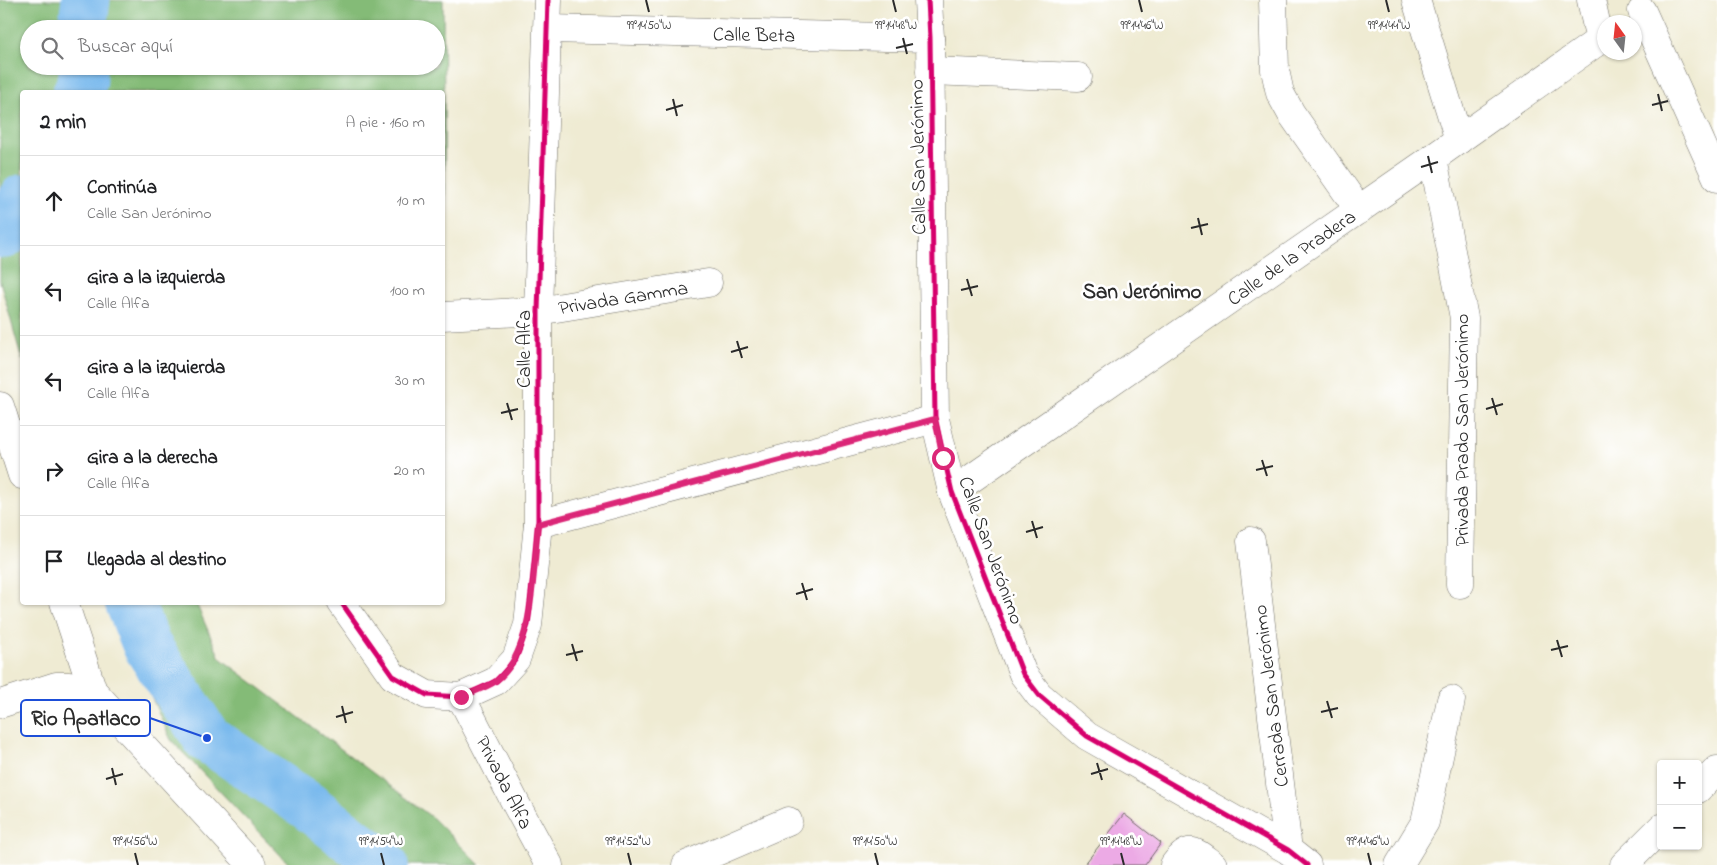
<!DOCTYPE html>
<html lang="es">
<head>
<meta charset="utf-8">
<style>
	body { margin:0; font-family:"Indie Flower",sans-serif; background:#f2f2f2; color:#202124 }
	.controls { position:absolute; right:15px; bottom:15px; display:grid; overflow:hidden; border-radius:5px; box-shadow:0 1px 4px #0004 }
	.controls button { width:45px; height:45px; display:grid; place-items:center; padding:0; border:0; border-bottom:1px solid #e0e0e0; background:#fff; color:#202124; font:25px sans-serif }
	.compass { position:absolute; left:1597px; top:15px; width:45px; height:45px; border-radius:50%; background:#fff; box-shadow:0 1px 4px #0004; rotate:345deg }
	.stop { position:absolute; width:15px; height:15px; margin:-11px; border:4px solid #db2777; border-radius:50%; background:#fff }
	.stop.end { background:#db2777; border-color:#fff; box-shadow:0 1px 5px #0008 }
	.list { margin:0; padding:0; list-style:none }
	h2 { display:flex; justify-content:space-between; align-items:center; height:65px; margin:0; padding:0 20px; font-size:21px }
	h2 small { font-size:16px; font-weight:400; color:#757577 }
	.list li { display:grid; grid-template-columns:32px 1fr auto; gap:15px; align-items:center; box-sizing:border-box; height:90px; padding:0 20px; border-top:1px solid #e0e0e0 }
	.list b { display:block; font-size:19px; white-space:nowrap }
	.list p { margin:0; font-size:16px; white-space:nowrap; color:#757577 }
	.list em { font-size:16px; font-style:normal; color:#757577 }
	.icon { flex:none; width:28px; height:28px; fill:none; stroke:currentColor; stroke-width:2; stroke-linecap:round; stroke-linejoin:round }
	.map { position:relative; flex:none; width:1717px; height:865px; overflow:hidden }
	.search { position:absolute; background:#fff; box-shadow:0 1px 4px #0004; left:20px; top:20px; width:425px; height:55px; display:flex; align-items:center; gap:12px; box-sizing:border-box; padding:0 18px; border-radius:28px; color:#757577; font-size:19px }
	.panel { position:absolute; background:#fff; box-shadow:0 1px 4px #0004; left:20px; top:90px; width:425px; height:515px; border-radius:5px }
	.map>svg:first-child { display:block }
	.forest { fill:#84bb77; stroke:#587351; fill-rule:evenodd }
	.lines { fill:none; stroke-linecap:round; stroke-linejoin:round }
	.river { stroke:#79b9ed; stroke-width:49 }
	.building { fill:#ecaae5 }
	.minor-casing { stroke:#706e66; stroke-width:29 }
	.minor { stroke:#fff; stroke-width:28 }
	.cycleway-casing { stroke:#fff; stroke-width:8 }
	.cycleway { stroke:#d6006c; stroke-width:5 }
	.route { stroke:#db2777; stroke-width:6 }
	.ticks { fill:none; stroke:#2b2b2b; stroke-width:2 }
	.labels { text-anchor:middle; stroke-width:5; stroke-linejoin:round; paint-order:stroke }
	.street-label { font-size:20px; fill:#2b2b2b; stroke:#fff }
	.neighbourhood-label { font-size:21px; font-weight:bold; fill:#2b2b2b; stroke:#fff }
	.ticks-label { font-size:12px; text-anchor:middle; fill:#2b2b2b; stroke:#fff; stroke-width:5; stroke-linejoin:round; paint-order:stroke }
	.leader { fill:none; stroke:#1d4ed8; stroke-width:2 }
	.callout-dot { fill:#1d4ed8; stroke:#fff; stroke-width:2 }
	.callout { fill:#fff; stroke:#1d4ed8; stroke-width:2 }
	.callout-label { font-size:21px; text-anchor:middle; font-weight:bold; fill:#2b2b2b }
</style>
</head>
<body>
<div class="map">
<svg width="1717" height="865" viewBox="0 0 1717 865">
	<rect width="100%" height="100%" fill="#fff"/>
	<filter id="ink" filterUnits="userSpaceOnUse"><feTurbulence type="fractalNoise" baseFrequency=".02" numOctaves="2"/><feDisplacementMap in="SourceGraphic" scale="10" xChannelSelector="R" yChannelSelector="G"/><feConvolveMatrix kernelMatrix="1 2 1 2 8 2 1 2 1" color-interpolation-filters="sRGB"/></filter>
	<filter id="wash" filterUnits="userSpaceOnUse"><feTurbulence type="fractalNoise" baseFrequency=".0096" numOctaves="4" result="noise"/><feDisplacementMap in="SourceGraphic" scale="20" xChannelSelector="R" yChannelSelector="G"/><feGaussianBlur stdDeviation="1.12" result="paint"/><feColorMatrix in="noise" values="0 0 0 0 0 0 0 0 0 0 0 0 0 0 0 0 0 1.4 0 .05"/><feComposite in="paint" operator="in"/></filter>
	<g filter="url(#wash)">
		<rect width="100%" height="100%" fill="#efebd3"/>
		<g class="forest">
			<path d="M0 0H443L445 201H443L442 92H22V360L0 281ZM29 29H436V66H29Z"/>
			<path d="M109 603H196L220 658 434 819 480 865H290L171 740Z"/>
		</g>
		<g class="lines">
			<g class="river">
				<path d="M82 29 86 0"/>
				<path d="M77 92 83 80V66"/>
				<path d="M5 234 22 199"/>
				<path d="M129 602 147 646 207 738 308 806 384 865"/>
			</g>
		</g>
		<g id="blocks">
			<path class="building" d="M1124 814 1161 843 1145 865H1084Z"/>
		</g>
	</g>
	<g filter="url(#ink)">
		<use href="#blocks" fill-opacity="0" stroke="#706e66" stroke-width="1"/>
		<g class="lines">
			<g class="minor-casing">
				<g id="minor">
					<path d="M928 0 930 38 935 419 952 492 1023 674 1039 695 1087 736 1288 850 1307 865"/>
					<path d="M1273 0 1275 70 1280 93 1291 113 1359 210"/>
					<path d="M1416 0 1459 140"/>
					<path d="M1591 0 1600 40"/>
					<path d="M1642 11 1717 178"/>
					<path d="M548 29 930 38"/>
					<path d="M930 71 1078 77"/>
					<path d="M1433 158 1464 318 1460 584"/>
					<path d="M442 316 538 311 708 283"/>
					<path d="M0 406 22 475"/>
					<path d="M952 492 1433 158 1604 37"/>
					<path d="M538 524 935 419"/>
					<path d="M1251 541 1288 850"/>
					<path d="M64 602 93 691 252 865"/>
					<path d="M341 602 393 676 427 695 461 697 496 681 516 659 528 625 538 524V311L548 0"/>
					<path d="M461 697 517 806 549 865"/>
					<path d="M0 704 56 686H69L93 691"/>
					<path d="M1698 789 1717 770"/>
					<path d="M686 865 788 821"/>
					<path d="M1174 865C1190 843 1195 852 1213 865"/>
					<path d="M1399 865 1425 822 1451 700"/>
					<path d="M1624 865 1661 828"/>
				</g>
			</g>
			<use href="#minor" class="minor"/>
			<g class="cycleway-casing">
				<g id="cycleway">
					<path d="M928 0 930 38 935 419 952 492 1023 674 1039 695 1087 736 1288 850 1307 865"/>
					<path d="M341 602 393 676 427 695 461 697 496 681 516 659 528 625 538 524V311L548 0"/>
				</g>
			</g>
			<use href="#cycleway" class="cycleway"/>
		</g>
	</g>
	<g class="lines" filter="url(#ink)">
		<path class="route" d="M461 697C472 692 487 688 496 681 535 652 533 569 538 524L935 419 943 458"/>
	</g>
	<path class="ticks" d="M646 0 649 12M893 0 896 12M1139 0 1142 12M1386 0 1389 12M903 38 907 54M896 48 913 44M1658 94 1662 111M673 99 677 116M1652 105 1668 101M666 110 683 105M1428 156 1432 173M1421 167 1438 162M1198 218 1202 235M1191 228 1208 224M967 279 972 296M961 290 978 286M737 341 742 358M731 352 748 347M1492 398 1497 415M507 403 512 420M1486 409 1503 404M501 413 518 409M1262 460 1267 476M1256 470 1273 466M1032 521 1037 538M1026 532 1043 527M802 583 807 600M796 594 813 589M1557 640 1562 657M572 644 577 661M1551 650 1568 646M566 655 583 651M1327 701 1332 718M342 706 346 723M1321 712 1338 708M336 717 353 712M1097 763 1102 780M112 768 116 785M1091 774 1108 769M106 779 123 774M135 853 138 865M381 853 384 865M628 853 631 865M875 853 878 865M1121 853 1124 865M1368 853 1371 865"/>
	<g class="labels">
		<g class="street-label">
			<text transform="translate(754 34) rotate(1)" y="7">Calle Beta</text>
			<text transform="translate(917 157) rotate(-91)" y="7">Calle San Jerónimo</text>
			<text transform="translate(1291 257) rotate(-35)" y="7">Calle de la Pradera</text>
			<text transform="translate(623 297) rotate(-9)" y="7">Privada Gamma</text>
			<text transform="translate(523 349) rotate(-90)" y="7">Calle Alfa</text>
			<text transform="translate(1461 430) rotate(-90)" y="7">Privada Prado San Jerónimo</text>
			<text transform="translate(992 550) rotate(70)" y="7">Calle San Jerónimo</text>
			<text transform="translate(1270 696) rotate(-97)" y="7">Cerrada San Jerónimo</text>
			<text transform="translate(505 782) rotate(63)" y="7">Privada Alfa</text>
		</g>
		<g class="neighbourhood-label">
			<text x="1142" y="298">San Jerónimo</text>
		</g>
	</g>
	<g class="ticks-label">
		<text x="649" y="29">99°14'50"W</text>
		<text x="896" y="29">99°14'48"W</text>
		<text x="1142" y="29">99°14'46"W</text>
		<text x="1389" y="29">99°14'44"W</text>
		<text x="135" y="845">99°14'56"W</text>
		<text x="381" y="845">99°14'54"W</text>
		<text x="628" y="845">99°14'52"W</text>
		<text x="875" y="845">99°14'50"W</text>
		<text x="1121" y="845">99°14'48"W</text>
		<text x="1368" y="845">99°14'46"W</text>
	</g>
	<path class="leader" d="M207 738L150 718"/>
	<circle class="callout-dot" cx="207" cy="738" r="5"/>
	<rect class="callout" x="21" y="700" width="129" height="36" rx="5"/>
	<g class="callout-label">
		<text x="86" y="725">Rio Apatlaco</text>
	</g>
</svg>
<div class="controls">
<button>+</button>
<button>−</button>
</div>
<svg class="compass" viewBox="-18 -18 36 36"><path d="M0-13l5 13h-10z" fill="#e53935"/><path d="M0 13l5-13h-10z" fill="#757577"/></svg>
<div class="stop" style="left:943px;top:458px"></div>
<div class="stop end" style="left:461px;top:697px"></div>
<div class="search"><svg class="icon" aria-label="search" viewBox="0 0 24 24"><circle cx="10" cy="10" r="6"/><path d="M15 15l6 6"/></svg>Buscar aquí</div>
<section class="panel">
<h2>2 min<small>A pie · 160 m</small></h2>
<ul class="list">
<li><svg class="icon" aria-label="ahead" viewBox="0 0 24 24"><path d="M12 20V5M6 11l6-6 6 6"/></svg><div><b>Continúa</b><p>Calle San Jerónimo</p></div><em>10 m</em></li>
<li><svg class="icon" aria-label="left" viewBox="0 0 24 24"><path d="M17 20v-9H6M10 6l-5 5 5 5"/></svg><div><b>Gira a la izquierda</b><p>Calle Alfa</p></div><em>100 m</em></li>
<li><svg class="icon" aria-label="left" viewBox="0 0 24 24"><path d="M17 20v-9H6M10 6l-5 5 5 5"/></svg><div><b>Gira a la izquierda</b><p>Calle Alfa</p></div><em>30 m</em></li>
<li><svg class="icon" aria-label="right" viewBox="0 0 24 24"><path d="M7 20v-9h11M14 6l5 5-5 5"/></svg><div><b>Gira a la derecha</b><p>Calle Alfa</p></div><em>20 m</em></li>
<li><svg class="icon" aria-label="arrive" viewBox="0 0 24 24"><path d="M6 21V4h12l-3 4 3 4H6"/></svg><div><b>Llegada al destino</b></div></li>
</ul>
</section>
</div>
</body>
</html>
